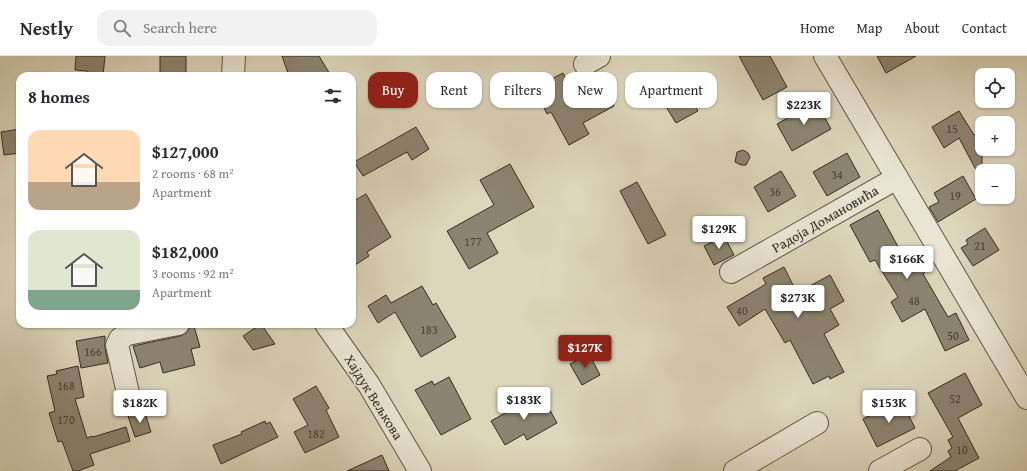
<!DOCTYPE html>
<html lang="en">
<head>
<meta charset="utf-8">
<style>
  body { margin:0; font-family:"Gentium Book Plus",serif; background:#f2f2f3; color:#2b2b33; height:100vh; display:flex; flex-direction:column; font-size:15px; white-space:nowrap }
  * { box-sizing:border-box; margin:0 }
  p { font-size:13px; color:#7c7c81 }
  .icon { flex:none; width:22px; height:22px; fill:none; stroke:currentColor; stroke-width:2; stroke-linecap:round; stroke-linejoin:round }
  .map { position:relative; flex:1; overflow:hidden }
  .panel { position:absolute; left:16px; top:16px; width:340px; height:256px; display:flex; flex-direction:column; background:#fff; border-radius:12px; box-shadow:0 1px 3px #0004 }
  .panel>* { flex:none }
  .guide { position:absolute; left:368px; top:16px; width:380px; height:36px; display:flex; gap:8px }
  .controls { position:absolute; left:975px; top:12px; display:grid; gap:8px }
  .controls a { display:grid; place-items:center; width:40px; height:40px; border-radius:8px; background:#fff; box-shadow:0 1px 3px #0004; font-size:20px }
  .price { position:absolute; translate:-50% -34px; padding:0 9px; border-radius:4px; background:#fff; color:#222; font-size:13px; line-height:26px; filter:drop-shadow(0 1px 2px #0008) }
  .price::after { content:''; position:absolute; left:50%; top:24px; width:12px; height:9px; margin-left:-6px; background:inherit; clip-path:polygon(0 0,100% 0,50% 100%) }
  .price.on { background:#8f2418; color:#fff }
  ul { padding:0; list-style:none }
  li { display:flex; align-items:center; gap:12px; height:100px; padding:0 12px }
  li span { display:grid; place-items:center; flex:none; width:112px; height:80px; border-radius:12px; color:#555 }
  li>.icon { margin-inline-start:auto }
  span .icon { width:48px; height:48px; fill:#fffc; stroke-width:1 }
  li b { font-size:17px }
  h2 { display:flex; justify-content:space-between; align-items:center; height:48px; padding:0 12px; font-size:17px }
  .pill { padding:0 14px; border-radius:12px; background:#fff; box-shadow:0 1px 3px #0004; font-size:14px; line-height:36px }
  .pill.on { background:#8f2418; color:#fff }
  header { display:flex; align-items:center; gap:24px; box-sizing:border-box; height:56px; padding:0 20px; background:#fff; border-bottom:1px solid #e1e1e2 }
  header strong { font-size:19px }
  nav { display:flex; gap:22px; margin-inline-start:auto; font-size:14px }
  .search { width:280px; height:36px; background:#f2f2f3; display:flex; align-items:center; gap:10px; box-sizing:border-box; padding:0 14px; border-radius:12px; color:#7c7c81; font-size:15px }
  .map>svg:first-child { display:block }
</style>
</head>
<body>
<header>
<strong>Nestly</strong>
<div class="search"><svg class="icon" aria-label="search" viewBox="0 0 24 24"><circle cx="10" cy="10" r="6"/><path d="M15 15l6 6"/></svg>Search here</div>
<nav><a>Home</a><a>Map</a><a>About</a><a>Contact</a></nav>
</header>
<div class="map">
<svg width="1027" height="415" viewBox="0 0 1027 415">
  <rect width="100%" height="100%" fill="#ddd6bc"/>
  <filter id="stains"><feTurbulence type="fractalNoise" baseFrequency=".005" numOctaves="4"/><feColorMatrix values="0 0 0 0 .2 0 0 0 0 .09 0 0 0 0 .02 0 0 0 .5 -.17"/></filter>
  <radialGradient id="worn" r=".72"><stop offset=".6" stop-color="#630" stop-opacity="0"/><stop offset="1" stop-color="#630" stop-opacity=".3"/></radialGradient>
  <g fill="#8c8472" stroke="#342b22">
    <polygon points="76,0 105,0 103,20 87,20 87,15 75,14"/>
    <rect x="160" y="0" width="26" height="20"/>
    <polygon points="282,0 319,0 331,20 289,20"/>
    <polygon points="739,0 770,0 787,31 763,44"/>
    <polygon points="877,0 916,0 886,17"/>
    <polygon points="563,17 574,39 601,25 614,50 583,67 589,78 569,89 551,56 547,58 534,32"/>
    <polygon points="687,36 698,55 676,67 665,49"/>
    <polygon points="816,46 831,73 792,95 777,68"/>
    <polygon points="959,55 974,79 982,75 982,125 959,82 944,92 932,71"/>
    <polygon points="416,71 429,93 412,104 407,96 363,120 354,106"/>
    <polygon points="20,73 20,97 4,99 1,76"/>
    <polygon points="743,94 748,97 750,101 746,109 741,109 735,106 737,96"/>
    <polygon points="847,97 860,121 827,140 813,116"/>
    <polygon points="510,108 534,151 487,177 498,197 469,213 447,175 494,149 480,124"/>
    <polygon points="781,115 796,140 768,156 754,131"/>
    <polygon points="963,120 976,143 938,166 929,151 939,146 934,137"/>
    <polygon points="637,126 666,179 648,188 620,135"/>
    <polygon points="366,138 391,181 367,196 369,200 352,211 352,146"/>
    <polygon points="878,154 902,198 910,193 925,216 923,218 948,261 956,257 969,284 945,295 925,253 902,266 891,246 898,241 875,204 870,206 850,169"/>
    <polygon points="985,172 999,194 973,210 961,192 968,188 966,184"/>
    <polygon points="724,180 734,199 714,209 704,190"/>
    <polygon points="784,211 797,237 830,219 844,245 830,253 839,269 824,278 844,316 830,323 829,320 813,328 790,284 785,287 765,253 739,270 727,251 766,228 763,222"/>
    <polygon points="422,230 433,249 436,247 456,281 421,301 395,256 378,267 368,250 386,239 391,247"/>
    <polygon points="261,268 275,288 253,294 243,280"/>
    <polygon points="194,270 200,291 191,293 195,309 163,317 160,306 140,312 133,290 180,280 186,277 190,271"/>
    <polygon points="105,280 105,292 108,307 81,312 76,285"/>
    <polygon points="589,298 600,319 582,329 570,308"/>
    <polygon points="78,310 84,341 75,343 87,382 92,380 93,381 126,371 130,385 90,398 94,409 78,415 73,415 62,385 58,386 49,357 55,355 47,320 57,318 56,315"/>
    <polygon points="965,317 982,349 958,362 979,402 955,415 930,415 951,401 948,395 952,392 948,384 953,381 928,337"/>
    <polygon points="449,321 471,363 441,379 415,334 432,325 434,329"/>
    <polygon points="316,330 329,352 326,354 339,381 305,397 294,376 308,369 293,343"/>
    <polygon points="536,340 543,351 547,349 557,367 527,384 524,378 505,389 491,365"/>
    <polygon points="901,344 915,372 877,391 863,363"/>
    <polygon points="144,354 151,376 135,381 128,360"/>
    <polygon points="265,365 266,368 270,366 278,381 221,408 213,389 242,378 241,376"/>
    <polygon points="382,399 389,415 347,415"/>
  </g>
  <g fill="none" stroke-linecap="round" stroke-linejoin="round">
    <g stroke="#5e5648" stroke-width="24">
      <g id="minor">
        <polyline points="825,0 1027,342"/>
        <polyline points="585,8 599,0"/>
        <polyline points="233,20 234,0"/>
        <polyline points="731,216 897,122"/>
        <polyline points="326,268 369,329 420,415"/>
        <polyline points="128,337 117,289 120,283 127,278 178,268"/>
        <polyline points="735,415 817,367"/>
        <polyline points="880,415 920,393"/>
      </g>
    </g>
    <use href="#minor" stroke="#e9e4d3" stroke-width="22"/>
  </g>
  <g text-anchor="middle" stroke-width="3.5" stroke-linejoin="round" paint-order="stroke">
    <g font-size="12" fill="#4a4136">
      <text x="952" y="77">15</text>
      <text x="837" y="123">34</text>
      <text x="775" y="140">36</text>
      <text x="955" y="144">19</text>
      <text x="473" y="190">177</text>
      <text x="980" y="194">21</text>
      <text x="914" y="249">48</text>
      <text x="742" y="259">40</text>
      <text x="429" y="278">183</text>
      <text x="953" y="284">50</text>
      <text x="93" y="300">166</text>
      <text x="66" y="334">168</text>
      <text x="955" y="347">52</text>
      <text x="66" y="368">170</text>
      <text x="316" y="382">182</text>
      <text x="962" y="398">10</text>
    </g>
    <g font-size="14" fill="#342b22" stroke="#e9e4d3">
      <text transform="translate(825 163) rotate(-30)" y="5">Радоја Домановића</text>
      <text transform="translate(374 341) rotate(58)" y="5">Хајдук Вељкова</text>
    </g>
  </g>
  <rect width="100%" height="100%" filter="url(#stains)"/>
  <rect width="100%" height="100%" fill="url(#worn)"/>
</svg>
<div class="controls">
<a><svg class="icon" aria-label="locate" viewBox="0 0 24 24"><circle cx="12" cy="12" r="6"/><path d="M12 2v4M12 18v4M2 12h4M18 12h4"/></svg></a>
<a>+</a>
<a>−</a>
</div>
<b class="price" style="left:804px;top:70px">$223K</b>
<b class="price" style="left:719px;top:194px">$129K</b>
<b class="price" style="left:907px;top:224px">$166K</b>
<b class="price" style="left:798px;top:263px">$273K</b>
<b class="price on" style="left:585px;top:313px">$127K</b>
<b class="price" style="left:524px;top:365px">$183K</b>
<b class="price" style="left:140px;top:368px">$182K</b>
<b class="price" style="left:889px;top:368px">$153K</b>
<div class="guide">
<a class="pill on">Buy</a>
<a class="pill">Rent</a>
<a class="pill">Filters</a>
<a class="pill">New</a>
<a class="pill">Apartment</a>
</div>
<section class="panel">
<h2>8 homes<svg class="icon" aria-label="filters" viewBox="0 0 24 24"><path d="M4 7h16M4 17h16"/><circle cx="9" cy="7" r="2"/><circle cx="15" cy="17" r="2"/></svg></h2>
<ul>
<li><span style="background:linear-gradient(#ffd9b3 65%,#b9a48a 0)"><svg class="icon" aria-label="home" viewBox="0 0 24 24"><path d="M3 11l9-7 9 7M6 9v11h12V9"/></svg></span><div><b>$127,000</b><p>2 rooms · 68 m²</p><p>Apartment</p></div></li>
<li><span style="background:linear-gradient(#dfe7d0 75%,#7fa58c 0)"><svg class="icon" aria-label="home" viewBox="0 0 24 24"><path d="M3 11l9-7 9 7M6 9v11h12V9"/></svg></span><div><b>$182,000</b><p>3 rooms · 92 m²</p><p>Apartment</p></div></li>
</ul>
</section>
</div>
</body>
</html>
